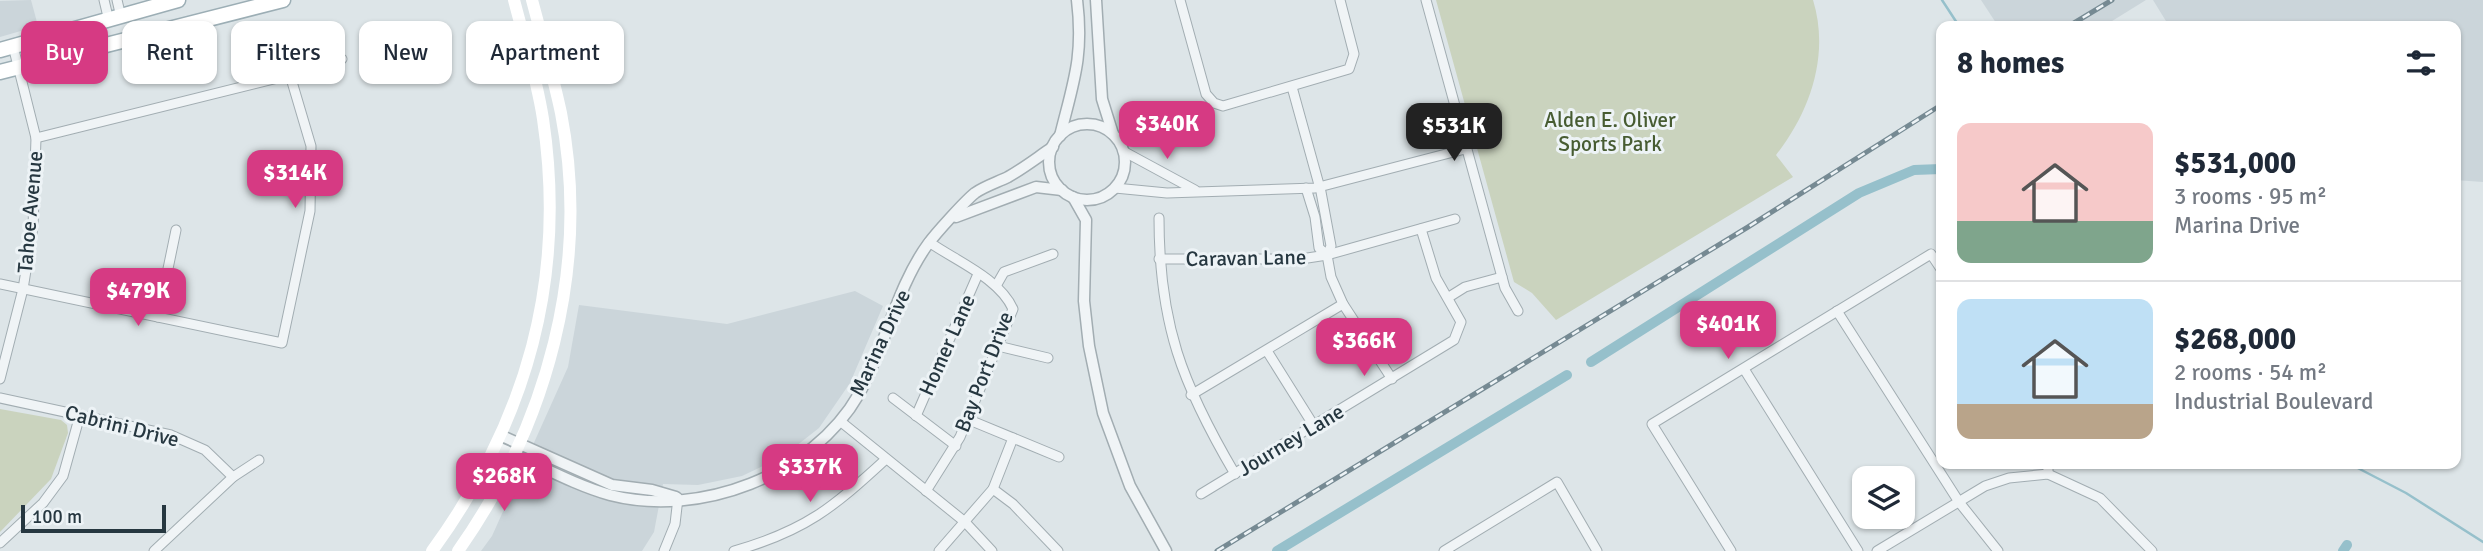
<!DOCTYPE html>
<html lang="en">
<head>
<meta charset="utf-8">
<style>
  body { margin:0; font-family:Signika,sans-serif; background:#f2f2f3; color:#1f2937; height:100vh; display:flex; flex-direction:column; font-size:26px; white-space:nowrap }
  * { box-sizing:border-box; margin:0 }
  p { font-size:23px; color:#747a83 }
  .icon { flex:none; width:38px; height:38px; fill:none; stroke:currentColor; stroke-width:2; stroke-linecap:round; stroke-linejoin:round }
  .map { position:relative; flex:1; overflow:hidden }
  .panel { position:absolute; left:1936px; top:21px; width:525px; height:448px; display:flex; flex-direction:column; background:#fff; border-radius:14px; box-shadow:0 2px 5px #0004 }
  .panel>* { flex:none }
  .top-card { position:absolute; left:21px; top:21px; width:665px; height:63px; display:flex; gap:14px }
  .fabs { position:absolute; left:1852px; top:466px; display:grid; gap:14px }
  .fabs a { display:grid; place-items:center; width:63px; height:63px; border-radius:14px; background:#fff; box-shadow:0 2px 5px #0004; font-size:35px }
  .scale { position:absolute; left:21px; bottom:18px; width:145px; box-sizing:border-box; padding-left:7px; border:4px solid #263740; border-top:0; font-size:19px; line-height:24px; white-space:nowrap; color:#263740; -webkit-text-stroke:5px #edf3f6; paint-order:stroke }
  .price { position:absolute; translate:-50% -60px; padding:0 16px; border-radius:14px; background:#d63a83; color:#fff; font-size:23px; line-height:46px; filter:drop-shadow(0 2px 4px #0008) }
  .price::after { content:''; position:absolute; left:50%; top:42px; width:21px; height:16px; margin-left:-10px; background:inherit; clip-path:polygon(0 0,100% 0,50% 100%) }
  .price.selected { background:#222; color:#fff }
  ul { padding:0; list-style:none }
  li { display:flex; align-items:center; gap:21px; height:175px; padding:0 21px }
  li+li { border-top:2px solid #e0e1e3 }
  li span { display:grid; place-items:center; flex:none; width:196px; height:140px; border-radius:14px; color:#555 }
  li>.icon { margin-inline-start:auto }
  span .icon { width:84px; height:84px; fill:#fffc; stroke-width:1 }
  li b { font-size:30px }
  h2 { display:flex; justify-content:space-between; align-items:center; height:84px; padding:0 21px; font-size:30px }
  .chip { padding:0 24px; border-radius:14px; background:#fff; box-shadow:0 2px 5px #0004; font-size:24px; line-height:63px }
  .chip.selected { background:#d63a83; color:#fff }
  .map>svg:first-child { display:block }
</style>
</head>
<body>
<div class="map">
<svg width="2483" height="551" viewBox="0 0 2483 551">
  <rect width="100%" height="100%" fill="#dde5e8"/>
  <g fill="#cbd5da">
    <polygon points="31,0 38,26 0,37 0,1"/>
    <polygon points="1981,0 2146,0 2104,26 1998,26"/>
    <polygon points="2153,0 2483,0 2483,182 2455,180 2455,26 2169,26"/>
    <polygon points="855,291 883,306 850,383 819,428 782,457 742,476 698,485 663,484 654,532 642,551 481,551 492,536 568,367 579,305 727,324"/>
  </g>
  <g fill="#cad3be">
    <path d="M1436 0H1813C1830 55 1810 112 1776 155L1793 177 1556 320 1532 293 1514 282Z"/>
    <polygon points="0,409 61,420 67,425 68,433 51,479 0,532"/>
  </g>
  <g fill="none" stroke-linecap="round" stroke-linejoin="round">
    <g stroke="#96c0cb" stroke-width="2.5">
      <polyline points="1942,0 1959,26"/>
      <polyline points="2350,464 2406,493 2483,542"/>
    </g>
    <g stroke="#96c0cb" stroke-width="10">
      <polyline points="1591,362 1859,193 1914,170 1941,169"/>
      <polyline points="1277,551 1567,375"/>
      <polyline points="2343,551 2347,545"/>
    </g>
    <g stroke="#a2adb2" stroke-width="11">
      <g id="minor">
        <polyline points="104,0 109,21"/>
        <polyline points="117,0 121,17"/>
        <polyline points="1180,0 1206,94 1214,103 1223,106 1349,69 1354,54 1340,0"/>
        <polyline points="1426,0 1505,288 1518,311"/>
        <polyline points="1292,87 1321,192 1331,246 1327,255 1331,277 1343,304 1392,379"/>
        <polyline points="36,138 290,75 342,59"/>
        <polyline points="1123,151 1195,190"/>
        <polyline points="1115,188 1167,193 1315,188 1465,149"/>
        <polyline points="1306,188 1315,217 1319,248 1327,255"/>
        <path d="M1159 218C1159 324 1182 384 1235 474"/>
        <polyline points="1159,259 1301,259 1327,255 1455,219"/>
        <polyline points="0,284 282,343 310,211 311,146 290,75"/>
        <polyline points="996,286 1004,272 1053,254"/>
        <polyline points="1449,297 1465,287 1502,277"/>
        <polyline points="1837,311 1959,502 1998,551"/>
        <polyline points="158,317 176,230"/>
        <polyline points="998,346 1048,358"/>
        <polyline points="1267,351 1314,426"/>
        <polyline points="1744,369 1858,551"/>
        <polyline points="0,379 23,289 33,227 36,138 13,46"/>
        <polyline points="1191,395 1343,304"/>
        <polyline points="0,398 171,435 205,450 233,477"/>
        <polyline points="893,398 956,446"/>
        <polyline points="916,416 978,274"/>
        <polyline points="967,419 1059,457"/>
        <polyline points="840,421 965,522 992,551"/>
        <polyline points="2048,464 2048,474"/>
        <polyline points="993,489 1013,504 1058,551"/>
        <path d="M926 491 960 437 1013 309C999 278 956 261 929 242"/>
        <polyline points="1201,494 1454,340 1461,322 1436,278 1421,229"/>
        <polyline points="0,543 43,503 63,476 80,415"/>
        <polyline points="154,551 233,477 259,460"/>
        <polyline points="664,551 675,524 678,498"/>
        <path d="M734 551C805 531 834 507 886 459"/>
        <polyline points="939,551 993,489 1013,438"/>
        <polyline points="1444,551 1557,482 1597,551"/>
        <polyline points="1731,551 1652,424 1931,254 1941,269"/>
        <polyline points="1877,551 1985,486 2009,478 2048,474 2100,498 2152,551"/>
      </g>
    </g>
    <g stroke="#a2adb2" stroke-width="13">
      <g id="tertiary">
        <polyline points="1096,0 1102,99 1113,134"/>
        <circle cx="1087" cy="162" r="38"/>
        <path d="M1060 136C1073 83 1084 57 1077 0"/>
        <polyline points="1073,197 1086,220 1084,301 1089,346 1103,413 1130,486 1166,551"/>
        <polyline points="956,217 1036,187 1062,190"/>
        <polyline points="502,436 612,485 652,490 676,497"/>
        <path d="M497 447C534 462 571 484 610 495 699 518 812 476 859 394 886 346 896 288 928 244 936 233 965 201 975 193 985 186 998 182 1008 177 1024 168 1038 157 1053 147"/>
      </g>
    </g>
    <g stroke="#9caeb5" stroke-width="17">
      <g id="primary">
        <polyline points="0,50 178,0"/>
        <polyline points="0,72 283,0"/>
      </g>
    </g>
    <use href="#minor" stroke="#f0f4f6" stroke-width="9"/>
    <use href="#tertiary" stroke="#f0f4f6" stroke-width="10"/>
    <g stroke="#fff" stroke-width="12">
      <path d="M432 551C527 421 567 279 543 119 537 79 524 39 514 0"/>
      <path d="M458 551C547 425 591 267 561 113 553 75 542 38 532 0"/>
    </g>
    <use href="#primary" stroke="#fff" stroke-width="14"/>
    <g stroke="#768a93" stroke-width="5">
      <g id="rail">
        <polyline points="2069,26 2112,0"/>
        <polyline points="1217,551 1748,227 1941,105"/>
      </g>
    </g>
    <use href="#rail" stroke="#edf3f6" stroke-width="2.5" stroke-dasharray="8" stroke-linecap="butt"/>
  </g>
  <g text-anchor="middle" stroke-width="6" stroke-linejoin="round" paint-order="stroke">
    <g font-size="21" fill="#475c32" stroke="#edf3f6">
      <text x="1610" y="127">Alden E. Oliver<tspan x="1610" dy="24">Sports Park</tspan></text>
    </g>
    <g font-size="21" fill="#263740" stroke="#edf3f6">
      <text transform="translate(30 212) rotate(-85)" y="7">Tahoe Avenue</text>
      <text transform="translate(1246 258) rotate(-1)" y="7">Caravan Lane</text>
      <text transform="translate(880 343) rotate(-65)" y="7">Marina Drive</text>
      <text transform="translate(947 345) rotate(-66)" y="7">Homer Lane</text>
      <text transform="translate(984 372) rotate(-69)" y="7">Bay Port Drive</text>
      <text transform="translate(122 426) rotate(14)" y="7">Cabrini Drive</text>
      <text transform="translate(1291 440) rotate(-31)" y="7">Journey Lane</text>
    </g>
  </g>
</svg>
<div class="fabs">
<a><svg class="icon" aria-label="layers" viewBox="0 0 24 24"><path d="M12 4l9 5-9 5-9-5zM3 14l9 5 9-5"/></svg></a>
</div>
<div class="scale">100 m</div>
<b class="price" style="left:1167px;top:161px">$340K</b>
<b class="price selected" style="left:1454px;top:163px">$531K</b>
<b class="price" style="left:295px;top:210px">$314K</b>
<b class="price" style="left:138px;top:328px">$479K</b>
<b class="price" style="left:1728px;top:361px">$401K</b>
<b class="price" style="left:1364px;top:378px">$366K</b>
<b class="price" style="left:810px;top:504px">$337K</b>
<b class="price" style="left:504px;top:513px">$268K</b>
<div class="top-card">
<a class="chip selected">Buy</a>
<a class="chip">Rent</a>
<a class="chip">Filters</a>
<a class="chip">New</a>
<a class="chip">Apartment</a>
</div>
<section class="panel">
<h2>8 homes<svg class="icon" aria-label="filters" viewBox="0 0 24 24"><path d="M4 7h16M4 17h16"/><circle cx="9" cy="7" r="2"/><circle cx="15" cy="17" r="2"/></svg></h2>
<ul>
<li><span style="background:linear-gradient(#f6c9c9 70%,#7fa58c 0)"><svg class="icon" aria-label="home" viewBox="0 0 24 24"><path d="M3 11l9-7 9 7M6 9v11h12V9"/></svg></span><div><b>$531,000</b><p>3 rooms · 95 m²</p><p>Marina Drive</p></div></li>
<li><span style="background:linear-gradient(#bfe0f5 75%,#b9a48a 0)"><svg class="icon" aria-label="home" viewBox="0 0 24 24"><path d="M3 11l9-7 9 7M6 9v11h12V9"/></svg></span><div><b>$268,000</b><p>2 rooms · 54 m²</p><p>Industrial Boulevard</p></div></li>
</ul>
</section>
</div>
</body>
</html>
